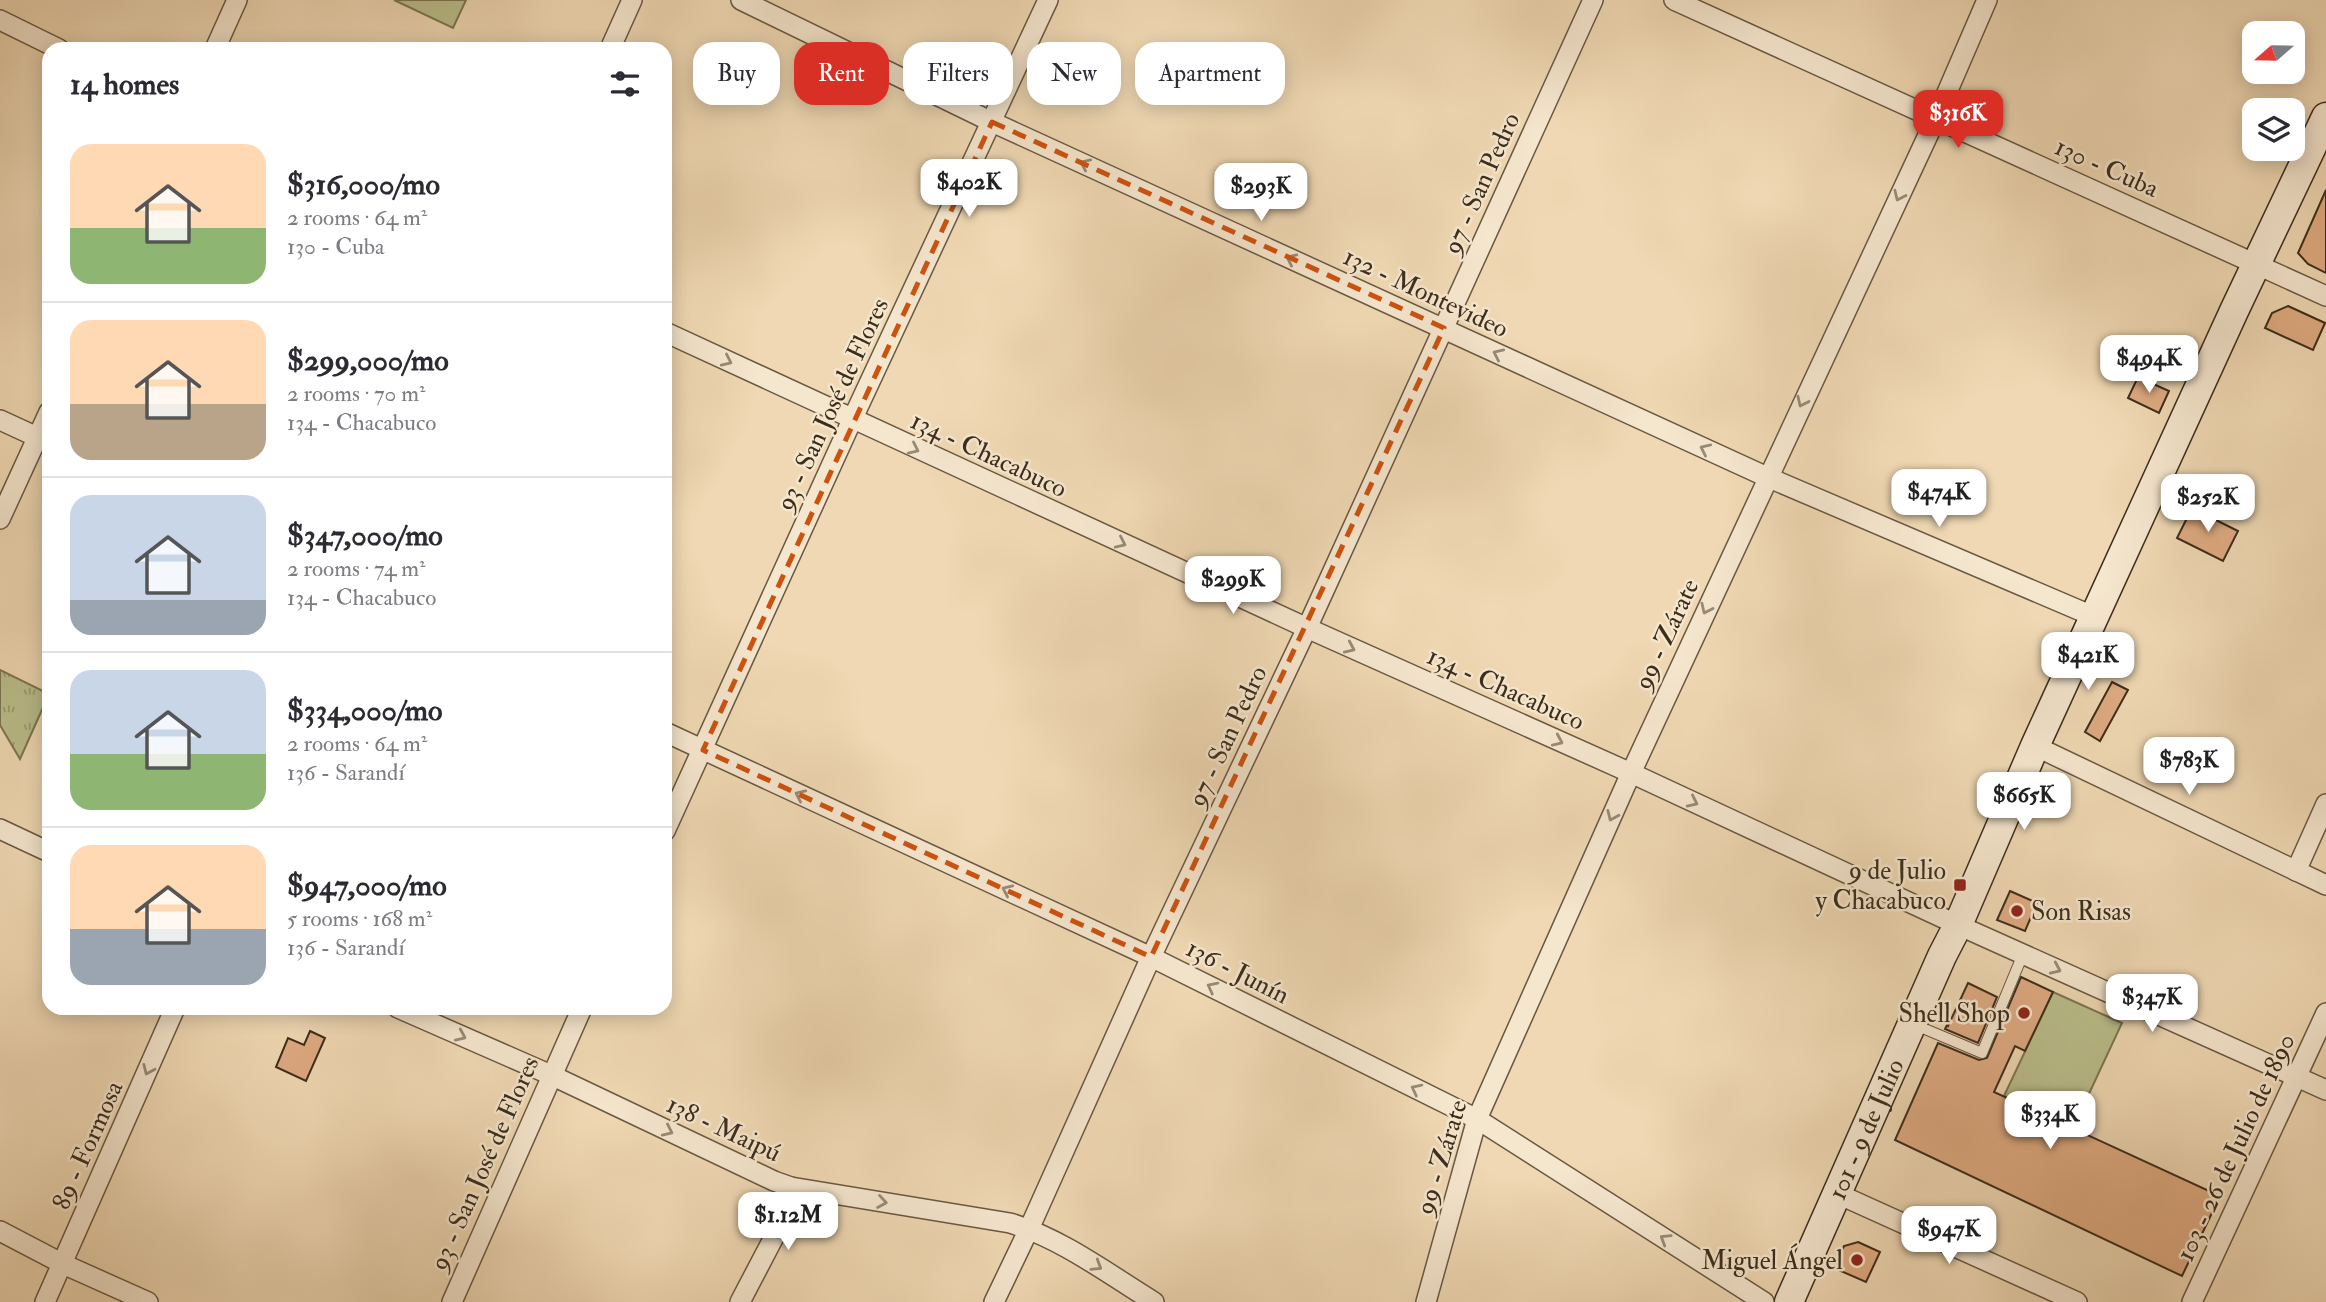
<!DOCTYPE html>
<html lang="en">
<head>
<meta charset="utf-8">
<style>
  body { margin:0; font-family:"IM FELL Double Pica",serif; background:#f7f7f7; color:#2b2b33; height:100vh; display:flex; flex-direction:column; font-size:26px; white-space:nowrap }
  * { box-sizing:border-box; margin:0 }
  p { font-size:23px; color:#7c7c81 }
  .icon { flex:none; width:38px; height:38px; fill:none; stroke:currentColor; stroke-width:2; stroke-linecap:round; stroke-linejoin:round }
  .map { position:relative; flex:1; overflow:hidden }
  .details { position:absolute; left:42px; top:42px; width:630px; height:973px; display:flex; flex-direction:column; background:#fff; border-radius:21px; box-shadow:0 4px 18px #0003 }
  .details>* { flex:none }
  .hud { position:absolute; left:693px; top:42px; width:665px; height:63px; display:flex; gap:14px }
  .needle { width:46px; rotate:250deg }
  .tools { position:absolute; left:2242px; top:21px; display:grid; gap:14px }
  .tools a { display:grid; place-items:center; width:63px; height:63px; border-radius:14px; background:#fff; box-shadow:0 4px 18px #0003; font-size:35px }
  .price { position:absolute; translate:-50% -60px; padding:0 16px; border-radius:14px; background:#fff; color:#222; font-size:23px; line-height:46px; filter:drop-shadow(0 2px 4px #0008) }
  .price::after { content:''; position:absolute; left:50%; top:42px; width:21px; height:16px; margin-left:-10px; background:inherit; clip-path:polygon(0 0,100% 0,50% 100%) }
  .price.on { background:#d93025; color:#fff }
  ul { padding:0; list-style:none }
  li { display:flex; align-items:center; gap:21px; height:175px; padding:0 28px }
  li+li { border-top:2px solid #e1e1e2 }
  li span { display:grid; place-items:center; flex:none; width:196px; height:140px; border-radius:21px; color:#555 }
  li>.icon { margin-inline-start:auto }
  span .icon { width:84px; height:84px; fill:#fffc; stroke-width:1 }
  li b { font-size:30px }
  h2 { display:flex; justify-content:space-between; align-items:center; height:84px; padding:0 28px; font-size:30px }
  .pill { padding:0 24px; border-radius:21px; background:#fff; box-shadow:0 4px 18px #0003; font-size:24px; line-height:63px }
  .pill.on { background:#d93025; color:#fff }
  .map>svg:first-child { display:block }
</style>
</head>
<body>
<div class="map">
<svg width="2326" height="1302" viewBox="0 0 2326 1302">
  <defs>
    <pattern id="grass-tufts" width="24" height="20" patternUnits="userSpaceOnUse" patternTransform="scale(1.75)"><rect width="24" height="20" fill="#babe8b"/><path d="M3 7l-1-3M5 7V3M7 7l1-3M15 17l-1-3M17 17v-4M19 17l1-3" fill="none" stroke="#989b71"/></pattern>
  </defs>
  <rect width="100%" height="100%" fill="#efd8b3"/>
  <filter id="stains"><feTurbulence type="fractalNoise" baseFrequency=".00286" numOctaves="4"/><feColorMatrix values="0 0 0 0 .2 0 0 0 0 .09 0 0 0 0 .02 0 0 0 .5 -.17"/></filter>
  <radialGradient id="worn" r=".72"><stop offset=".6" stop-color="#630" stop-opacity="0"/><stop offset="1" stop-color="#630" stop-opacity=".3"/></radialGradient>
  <polygon fill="url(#grass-tufts)" stroke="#7b7653" stroke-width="2" points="0,670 49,694 20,759 0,725"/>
  <g fill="#babe8b" stroke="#7b7653" stroke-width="2">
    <polygon points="394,0 466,0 453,28"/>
    <polygon points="2053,992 2122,1023 2073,1128 2004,1096"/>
  </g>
  <g fill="#dfab82" stroke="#3c2d1b" stroke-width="2">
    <polygon points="2326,190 2326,273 2308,264 2298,253"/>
    <polygon points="2288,306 2325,323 2313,350 2265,328 2272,313"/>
    <polygon points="2138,377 2169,391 2159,413 2128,398"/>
    <polygon points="2192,508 2238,531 2223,561 2177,538"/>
    <polygon points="2112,682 2128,690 2100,741 2085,732"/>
    <polygon points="2010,891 2037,903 2025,931 1997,920"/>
    <polygon points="2021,977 2053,992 2025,1051 2015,1046 1994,1092 2220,1196 2182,1276 1895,1140 1938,1043 1979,1060 1987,1058"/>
    <polygon points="1968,983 1997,997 1978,1043 1945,1029 1947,1025 1948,1026"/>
    <polygon points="310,1031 325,1038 306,1081 276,1067 288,1038 304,1045"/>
    <polygon points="1858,1242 1880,1252 1866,1282 1834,1268 1844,1246"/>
  </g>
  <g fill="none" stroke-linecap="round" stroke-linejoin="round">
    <g stroke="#695841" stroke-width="12">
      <polyline id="lane" points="1913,1024 1982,1053 2023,954"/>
    </g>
    <g stroke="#695841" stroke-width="22">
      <g id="street">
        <polyline points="741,0 992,122 1767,477 2095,617"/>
        <polyline points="1674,0 2326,296"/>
        <polyline points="0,20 59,49"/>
        <polyline points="215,49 237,0"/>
        <polyline points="610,49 632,0"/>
        <polyline points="665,332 1307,628 1631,773 1958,925 2326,1090"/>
        <polyline points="0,420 48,442"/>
        <polyline points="0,519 49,412"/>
        <polyline points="665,732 1151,957 1477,1119 1764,1302"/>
        <polyline points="2035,746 2326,885"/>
        <polyline points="0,829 49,852"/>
        <polyline points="665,831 852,420 1048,0"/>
        <polyline points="2296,871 2326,804"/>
        <path d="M398 1008 551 1075 774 1181 791 1187 1010 1223C1062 1239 1107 1273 1154 1302"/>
        <polyline points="1838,1194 2077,1302"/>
        <polyline points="0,1231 63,1264 148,1302"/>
        <polyline points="45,1302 175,1008"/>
        <polyline points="452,1302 582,1008"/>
        <polyline points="740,1302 785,1216 791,1187"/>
        <polyline points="994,1302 1029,1229 1151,957 1307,628 1593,0"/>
        <polyline points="1426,1302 1477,1119 1631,773 1936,118 1987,0"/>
        <polyline points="2192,1302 2326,1013"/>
      </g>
    </g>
    <g stroke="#3c2d1b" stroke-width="31">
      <g id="secondary">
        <path id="s1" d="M1789 1302 1942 956 1958 925 2035 746 2234 311 2326 117"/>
      </g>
    </g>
    <use href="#lane" stroke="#f5e6ce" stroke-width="10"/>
    <use href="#street" stroke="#f5e6ce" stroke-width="19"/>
    <use href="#secondary" stroke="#f5e6ce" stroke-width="28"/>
  </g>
  <defs><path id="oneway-chevron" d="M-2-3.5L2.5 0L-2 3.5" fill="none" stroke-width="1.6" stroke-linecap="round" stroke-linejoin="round" transform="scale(1.75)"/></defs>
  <g stroke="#988a74">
    <use href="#oneway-chevron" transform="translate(1085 164) rotate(-155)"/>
    <use href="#oneway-chevron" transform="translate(1899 196) rotate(115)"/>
    <use href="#oneway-chevron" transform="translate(1291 259) rotate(-155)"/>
    <use href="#oneway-chevron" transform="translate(1498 354) rotate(-155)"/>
    <use href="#oneway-chevron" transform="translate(727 361) rotate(25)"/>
    <use href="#oneway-chevron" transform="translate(1802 402) rotate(115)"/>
    <use href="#oneway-chevron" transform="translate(914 449) rotate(25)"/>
    <use href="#oneway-chevron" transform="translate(1705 449) rotate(-155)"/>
    <use href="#oneway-chevron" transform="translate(1121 543) rotate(25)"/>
    <use href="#oneway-chevron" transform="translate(1706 609) rotate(115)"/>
    <use href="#oneway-chevron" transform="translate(1350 648) rotate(24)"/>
    <use href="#oneway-chevron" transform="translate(1558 741) rotate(24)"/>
    <use href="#oneway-chevron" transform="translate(800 795) rotate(-155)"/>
    <use href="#oneway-chevron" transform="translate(1693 802) rotate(25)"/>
    <use href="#oneway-chevron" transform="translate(1612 816) rotate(114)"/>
    <use href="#oneway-chevron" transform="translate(1007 890) rotate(-155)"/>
    <use href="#oneway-chevron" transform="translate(2056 969) rotate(24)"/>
    <use href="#oneway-chevron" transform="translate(1212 987) rotate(-153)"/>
    <use href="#oneway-chevron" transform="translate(461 1036) rotate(24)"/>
    <use href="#oneway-chevron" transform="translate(148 1070) rotate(114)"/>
    <use href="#oneway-chevron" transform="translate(1416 1089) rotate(-153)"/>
    <use href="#oneway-chevron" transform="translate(668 1131) rotate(25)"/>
    <use href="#oneway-chevron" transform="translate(882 1202) rotate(9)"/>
    <use href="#oneway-chevron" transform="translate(1665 1239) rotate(-148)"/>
    <use href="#oneway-chevron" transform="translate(1097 1266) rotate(32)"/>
  </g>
  <path fill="none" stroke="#ce520e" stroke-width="5" stroke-dasharray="14 9" stroke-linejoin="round" d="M992 122 1444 328 1151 957 703 750Z"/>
  <g fill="#8f2418" stroke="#f5e6ce" stroke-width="2.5">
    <rect x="1953" y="878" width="14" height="14" rx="3.5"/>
    <circle cx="2017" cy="911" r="7"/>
    <circle cx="2024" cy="1013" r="7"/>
    <circle cx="1857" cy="1260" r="7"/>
  </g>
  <g text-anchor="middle" stroke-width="5" stroke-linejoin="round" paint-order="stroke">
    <g font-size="26" fill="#3c2d1b" stroke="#f5e6ce">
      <text transform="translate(2107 167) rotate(24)" y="9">130 - Cuba</text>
      <text transform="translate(1481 183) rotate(-66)" y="9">97 - San Pedro</text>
      <text transform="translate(1426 292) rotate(25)" y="9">132 - Montevideo</text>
      <text transform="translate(832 404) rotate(-65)" y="9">93 - San José de Flores</text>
      <text transform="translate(989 454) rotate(25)" y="9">134 - Chacabuco</text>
      <text transform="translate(1666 634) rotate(-65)" y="9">99 - Zárate</text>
      <text transform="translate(1506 688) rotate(24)" y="9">134 - Chacabuco</text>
      <text transform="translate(1227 736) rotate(-65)" y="9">97 - San Pedro</text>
      <text transform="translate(1238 971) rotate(27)" y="9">136 - Junín</text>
      <text transform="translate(724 1128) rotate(25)" y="9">138 - Maipú</text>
      <text dy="9" stroke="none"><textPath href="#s1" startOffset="189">101 - 9 de Julio</textPath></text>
      <text transform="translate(87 1145) rotate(-66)" y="9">89 - Formosa</text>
      <text transform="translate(2235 1147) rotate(-65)" y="9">103 - 26 de Julio de 1890</text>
      <text transform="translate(1441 1157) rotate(-73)" y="9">99 - Zárate</text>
      <text transform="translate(484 1163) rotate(-66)" y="9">93 - San José de Flores</text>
    </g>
    <g font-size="26" fill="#3c2d1b" stroke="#f5e6ce" text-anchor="end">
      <text x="1946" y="879">9 de Julio<tspan x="1946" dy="30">y Chacabuco</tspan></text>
      <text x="2031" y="920" text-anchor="start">Son Risas</text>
      <text x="2010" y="1022">Shell Shop</text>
      <text x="1843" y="1269">Miguel Ángel</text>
    </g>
  </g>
  <rect width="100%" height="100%" filter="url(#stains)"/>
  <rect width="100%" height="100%" fill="url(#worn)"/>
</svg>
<div class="tools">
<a><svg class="needle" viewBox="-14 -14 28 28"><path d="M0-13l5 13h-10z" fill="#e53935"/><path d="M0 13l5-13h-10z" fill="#7c7c81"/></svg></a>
<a><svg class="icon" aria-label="layers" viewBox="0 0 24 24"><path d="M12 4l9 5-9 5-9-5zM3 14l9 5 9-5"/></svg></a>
</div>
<b class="price on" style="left:1958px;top:150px">$316K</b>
<b class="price" style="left:969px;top:219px">$402K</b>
<b class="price" style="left:1261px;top:223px">$293K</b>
<b class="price" style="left:2149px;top:395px">$494K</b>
<b class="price" style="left:1939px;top:529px">$474K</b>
<b class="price" style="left:2208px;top:534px">$252K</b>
<b class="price" style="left:1233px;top:616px">$299K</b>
<b class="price" style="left:2088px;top:692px">$421K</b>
<b class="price" style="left:2189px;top:797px">$783K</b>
<b class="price" style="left:2024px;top:832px">$665K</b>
<b class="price" style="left:2152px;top:1034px">$347K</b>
<b class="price" style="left:2050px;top:1151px">$334K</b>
<b class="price" style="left:788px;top:1252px">$1.12M</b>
<b class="price" style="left:1949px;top:1266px">$947K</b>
<div class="hud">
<a class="pill">Buy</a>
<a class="pill on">Rent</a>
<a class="pill">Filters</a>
<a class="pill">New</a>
<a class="pill">Apartment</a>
</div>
<section class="details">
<h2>14 homes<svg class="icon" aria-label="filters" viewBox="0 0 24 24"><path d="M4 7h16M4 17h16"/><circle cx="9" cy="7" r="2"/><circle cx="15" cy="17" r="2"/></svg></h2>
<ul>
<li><span style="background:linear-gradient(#ffd9b3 60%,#8fb573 0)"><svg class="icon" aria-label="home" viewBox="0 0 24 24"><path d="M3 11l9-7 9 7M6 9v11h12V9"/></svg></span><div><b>$316,000/mo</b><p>2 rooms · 64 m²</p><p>130 - Cuba</p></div></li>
<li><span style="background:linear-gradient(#ffd9b3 60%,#b9a48a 0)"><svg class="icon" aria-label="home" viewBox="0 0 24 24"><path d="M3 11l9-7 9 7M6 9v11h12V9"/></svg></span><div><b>$299,000/mo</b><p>2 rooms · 70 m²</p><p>134 - Chacabuco</p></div></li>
<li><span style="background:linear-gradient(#c9d6e8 75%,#9aa5b1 0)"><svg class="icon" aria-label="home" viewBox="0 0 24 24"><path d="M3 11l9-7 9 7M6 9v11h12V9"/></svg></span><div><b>$347,000/mo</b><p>2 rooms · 74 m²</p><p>134 - Chacabuco</p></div></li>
<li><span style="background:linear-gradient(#c9d6e8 60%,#8fb573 0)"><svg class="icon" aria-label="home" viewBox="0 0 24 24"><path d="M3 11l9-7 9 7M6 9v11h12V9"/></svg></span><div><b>$334,000/mo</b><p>2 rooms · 64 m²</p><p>136 - Sarandí</p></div></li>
<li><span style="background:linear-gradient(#ffd9b3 60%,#9aa5b1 0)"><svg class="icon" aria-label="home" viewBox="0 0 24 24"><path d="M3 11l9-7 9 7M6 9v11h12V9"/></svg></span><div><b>$947,000/mo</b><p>5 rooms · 168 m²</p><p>136 - Sarandí</p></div></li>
</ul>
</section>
</div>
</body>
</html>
